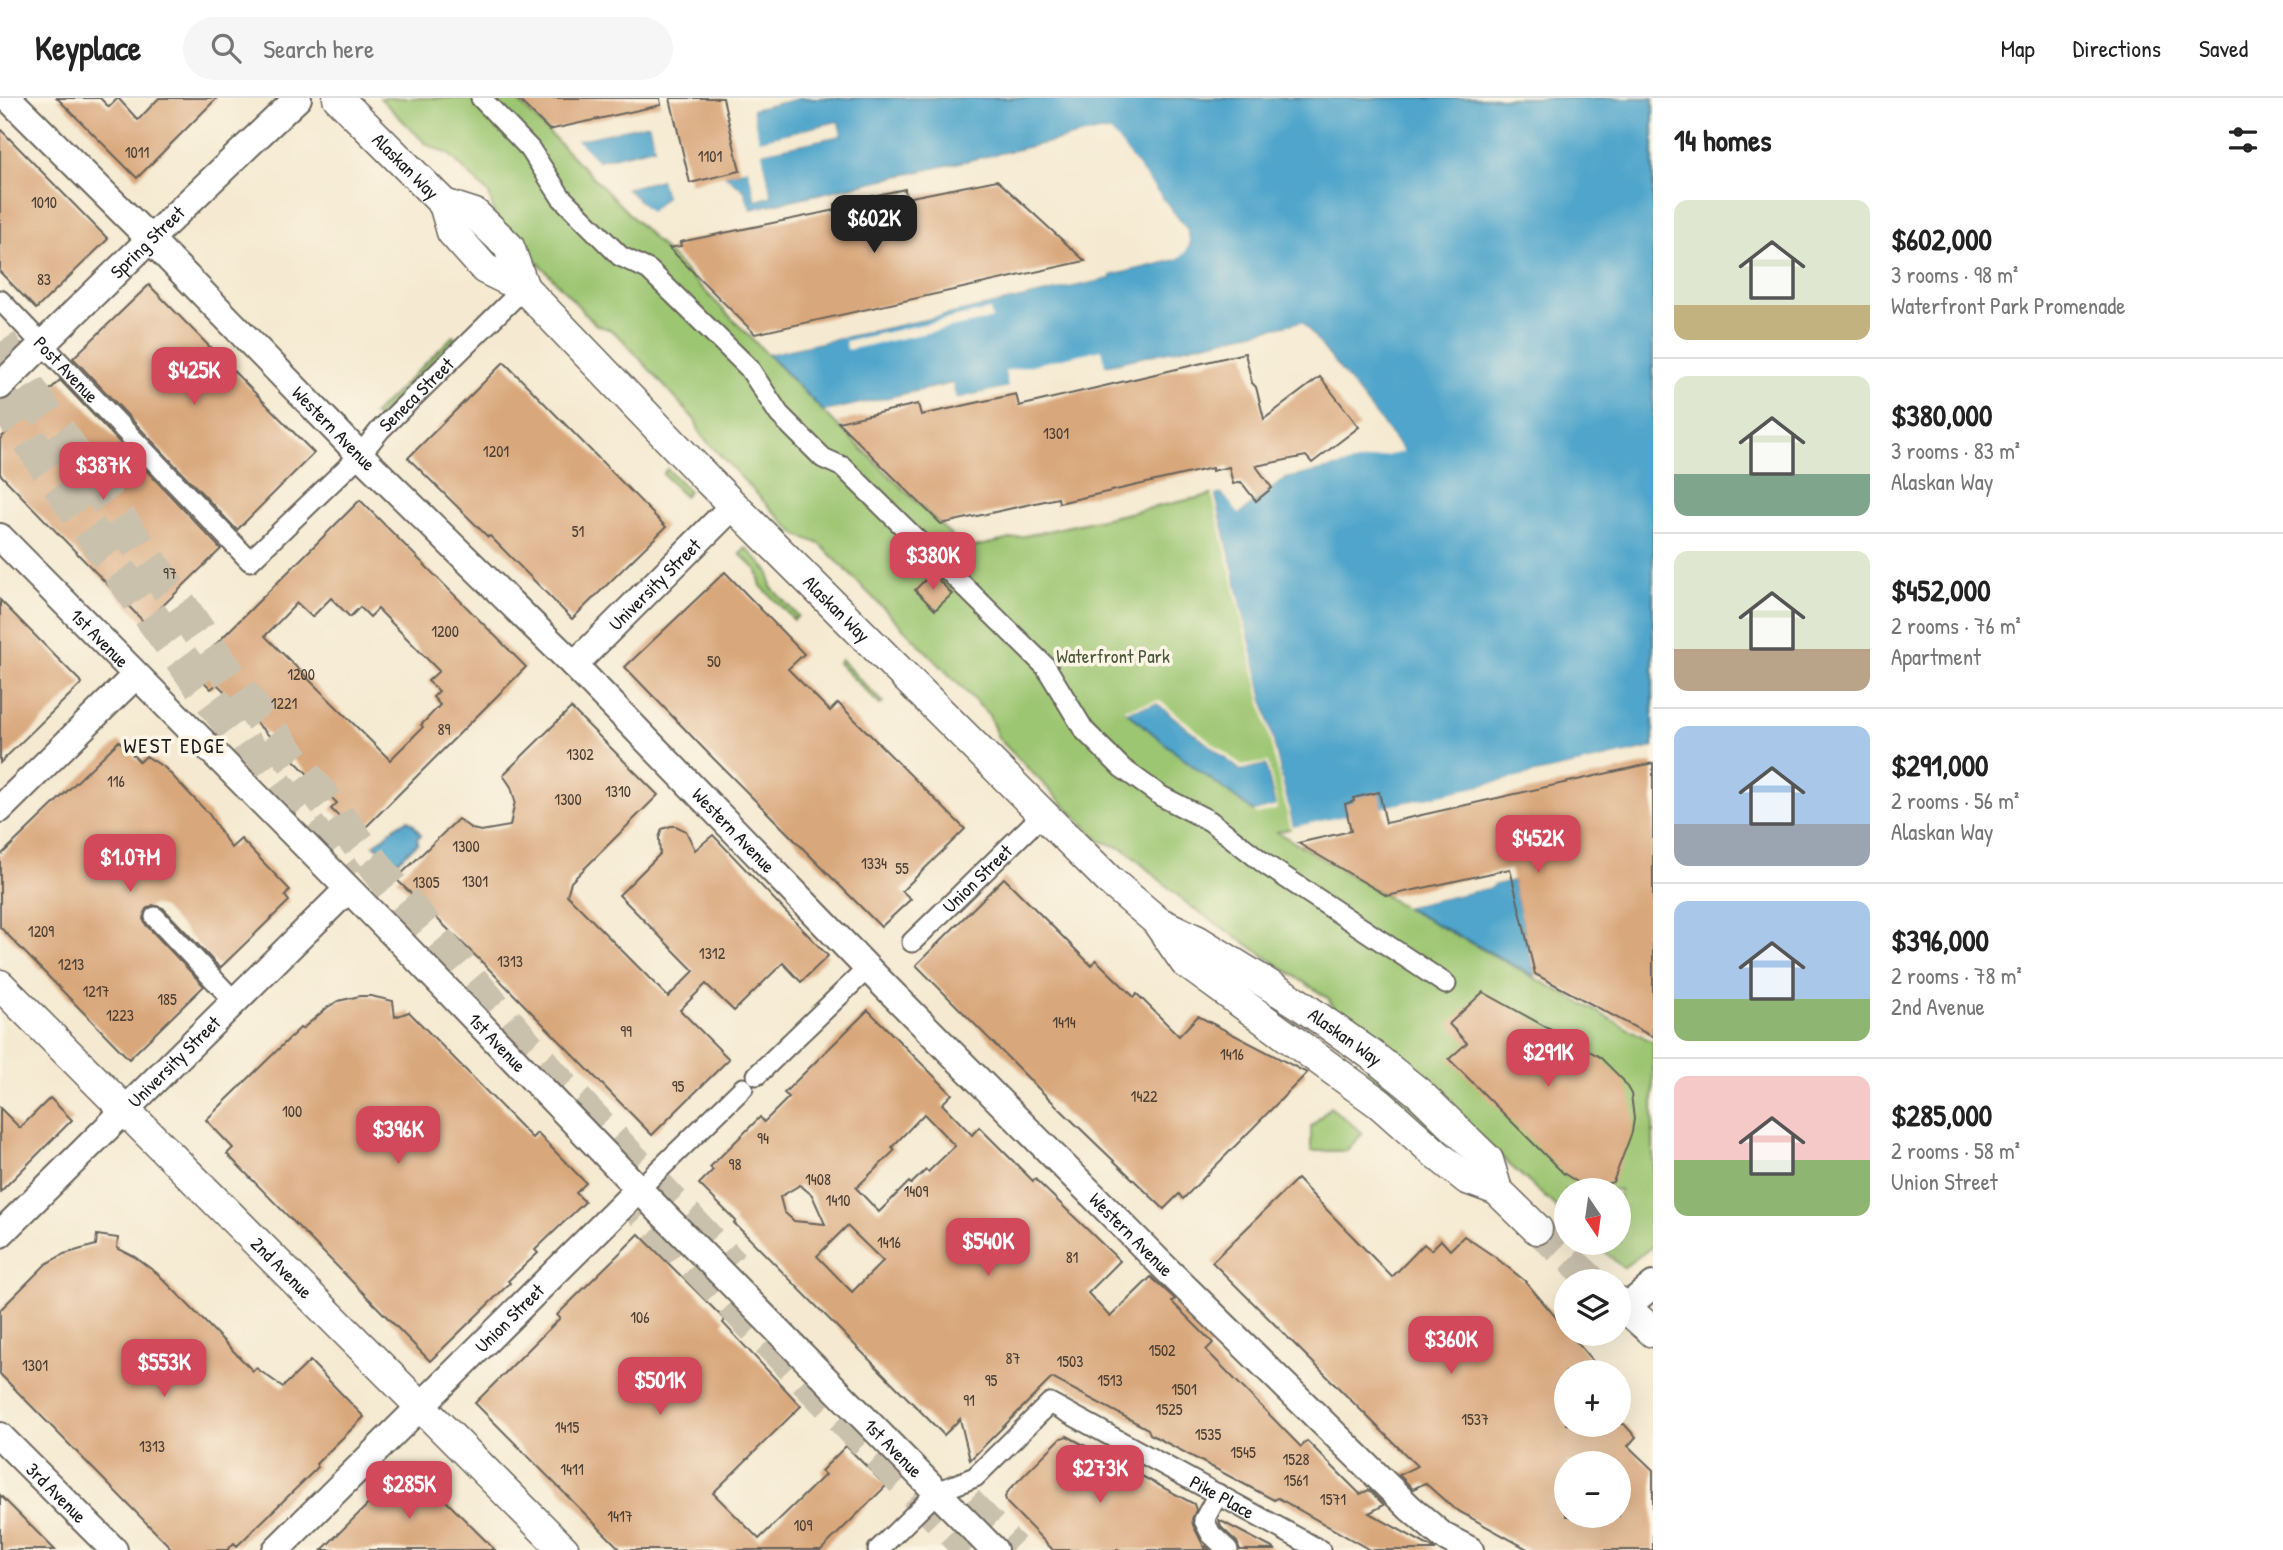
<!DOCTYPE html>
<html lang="en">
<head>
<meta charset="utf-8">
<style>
  body { margin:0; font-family:"Patrick Hand",sans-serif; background:#f6f6f6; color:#222; height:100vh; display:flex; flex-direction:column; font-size:26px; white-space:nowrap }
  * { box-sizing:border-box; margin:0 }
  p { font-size:23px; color:#767676 }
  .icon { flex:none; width:38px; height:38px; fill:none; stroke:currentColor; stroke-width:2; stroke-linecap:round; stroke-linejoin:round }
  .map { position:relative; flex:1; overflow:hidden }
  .drawer { display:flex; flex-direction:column; background:#fff; width:630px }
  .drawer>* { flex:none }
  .needle { width:46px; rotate:167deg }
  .fabs { position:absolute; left:1554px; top:1080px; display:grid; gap:14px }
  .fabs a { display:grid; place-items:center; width:77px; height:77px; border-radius:50%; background:#fff; box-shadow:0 7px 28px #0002; font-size:35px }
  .price { position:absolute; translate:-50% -60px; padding:0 16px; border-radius:14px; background:#d1495b; color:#fff; font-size:23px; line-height:46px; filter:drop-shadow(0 2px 4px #0008) }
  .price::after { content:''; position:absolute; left:50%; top:42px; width:21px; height:16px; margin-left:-10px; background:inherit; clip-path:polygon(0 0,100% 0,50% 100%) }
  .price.active { background:#222; color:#fff }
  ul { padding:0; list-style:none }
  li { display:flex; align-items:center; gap:21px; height:175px; padding:0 21px }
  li+li { border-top:2px solid #e0e0e0 }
  li span { display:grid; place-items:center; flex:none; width:196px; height:140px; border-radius:14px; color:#555 }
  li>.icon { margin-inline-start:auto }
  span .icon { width:84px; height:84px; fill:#fffc; stroke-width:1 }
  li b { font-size:30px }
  h2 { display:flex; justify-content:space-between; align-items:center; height:84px; padding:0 21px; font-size:30px }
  header { display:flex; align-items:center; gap:42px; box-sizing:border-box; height:98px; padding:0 35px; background:#fff; border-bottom:2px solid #e0e0e0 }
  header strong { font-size:33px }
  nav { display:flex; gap:38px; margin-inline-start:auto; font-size:24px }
  .search { width:490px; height:63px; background:#f6f6f6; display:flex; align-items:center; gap:18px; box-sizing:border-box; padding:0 24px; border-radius:38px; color:#767676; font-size:26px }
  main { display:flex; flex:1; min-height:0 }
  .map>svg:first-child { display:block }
</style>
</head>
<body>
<header>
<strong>Keyplace</strong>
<div class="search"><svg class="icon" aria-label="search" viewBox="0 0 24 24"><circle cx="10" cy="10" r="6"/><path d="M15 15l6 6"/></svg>Search here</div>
<nav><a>Map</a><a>Directions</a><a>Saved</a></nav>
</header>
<main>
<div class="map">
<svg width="1653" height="1452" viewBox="0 0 1653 1452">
  <rect width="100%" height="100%" fill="#fcf5e5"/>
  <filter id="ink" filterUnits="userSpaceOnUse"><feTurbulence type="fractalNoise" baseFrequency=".0143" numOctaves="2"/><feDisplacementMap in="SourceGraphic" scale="14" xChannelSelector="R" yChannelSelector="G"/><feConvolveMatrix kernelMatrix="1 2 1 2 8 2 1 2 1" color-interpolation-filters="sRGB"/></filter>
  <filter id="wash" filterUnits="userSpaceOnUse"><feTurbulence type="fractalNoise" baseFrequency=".00686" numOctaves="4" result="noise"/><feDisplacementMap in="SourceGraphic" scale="28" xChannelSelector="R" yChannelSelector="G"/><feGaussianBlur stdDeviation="1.57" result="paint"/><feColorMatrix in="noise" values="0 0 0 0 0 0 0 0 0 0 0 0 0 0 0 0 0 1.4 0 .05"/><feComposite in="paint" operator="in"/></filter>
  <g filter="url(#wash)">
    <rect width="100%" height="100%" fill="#f5ead1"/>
    <g fill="#9dc672" stroke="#5c7147" stroke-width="2">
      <polygon points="380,0 515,0 824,314 965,451 1215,396 1293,730 1277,734 1404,809 1653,944 1653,1148 1623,1170 1595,1145 1619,1144 1619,1092 1566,1092 1566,1118 1512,1069 1442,1001 1335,915 1329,901 1190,808 1124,751 1100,743 998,640 989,617 820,446 797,437 771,411 701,337 695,322 622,241 611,232 596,227 495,118 489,96 449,56 427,47"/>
      <polygon points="453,238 456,241 377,320 373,317"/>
      <polygon points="667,371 689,393 684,398 663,376"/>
      <polygon points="746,450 769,474 771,489 798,518 794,522 761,488 757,472 740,456"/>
      <polygon points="841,562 883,605 880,607 838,565"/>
      <polygon points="1370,970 1479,1069 1446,1049 1364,977"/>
      <polygon points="1330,1009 1363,1035 1346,1053 1311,1053 1311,1029"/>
    </g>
    <g fill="#4fa5cb" stroke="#366074" stroke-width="2">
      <polygon points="799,0 1653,0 1653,650 1293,730 1215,396 1222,395 1240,415 1285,380 1403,353 1302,224 956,301 951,286 824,314 767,256 1110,180 1110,177 1177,161 1190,146 1187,132 1110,34 1098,34 749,112 744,93 723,77 749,71 756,102 771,98 761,54 841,37 838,24 758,43 752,11"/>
      <polygon points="649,25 655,49 598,63 576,42"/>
      <polygon points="662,81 666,99 650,115 625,90"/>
      <polygon points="1157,605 1241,672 1266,666 1276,709 1254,714 1180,658 1126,613"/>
      <polygon points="408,722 413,726 421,737 417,740 418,745 395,765 388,755 374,747 398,727"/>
      <polygon points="1513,782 1536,879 1404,809 1491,789 1491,787"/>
    </g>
    <g fill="#f5ead1" fill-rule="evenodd">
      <polygon points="784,0 799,0 752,11 759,42 838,24 841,37 762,54 771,98 756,102 748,71 724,77 744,93 750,112 1098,34 1111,34 1187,132 1190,145 1185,155 1177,161 1110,177 1110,180 767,256 765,254 766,253 1106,177 1109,173 1176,158 1182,153 1186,145 1183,134 1109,38 1098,38 748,115 741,95 721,80 719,77 722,74 750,68 759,98 767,96 758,55 759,52 837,34 835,28 756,45 749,9"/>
      <path d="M648 21 653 24 659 49 656 53 598 66 573 43 576 38ZM649 25 655 50 598 63 577 42Z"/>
      <path d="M663 78 669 100 651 118 647 117 621 91 623 87ZM661 81 666 99 650 114 625 90Z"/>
      <polygon points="990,212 992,221 847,252 845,243"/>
      <polygon points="1302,224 1404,354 1285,380 1239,416 1222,395 1215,397 1293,729 1653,650 1653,654 1294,733 1291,732 1212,396 1214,393 1224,392 1240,411 1284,377 1398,351 1300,228 956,304 953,302 949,290 827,317 824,314 952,286 956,301 1008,289 1005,273 1102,251 1105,268"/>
      <polygon points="1159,602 1242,668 1268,664 1278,711 1257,717 1254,714 1276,708 1266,666 1241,672 1157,605 1126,613 1123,611"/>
      <polygon points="1512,779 1516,781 1539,881 1536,879 1513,782 1492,787 1492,789 1404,809 1401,807"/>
    </g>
    <g id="blocks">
      <g fill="#d9a77b" fill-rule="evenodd">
        <polygon points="57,0 100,0 109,9 118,0 138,22 159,0 217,0 137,80"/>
        <polygon points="517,0 660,0 661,7 549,32"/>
        <polygon points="670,0 723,0 740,73 690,85"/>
        <polygon points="0,31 108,141 36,211 0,174"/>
        <polygon points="997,82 1085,163 755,236 669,150 681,148 680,144 836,112 835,106 905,91 906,100"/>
        <polygon points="149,187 314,355 237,432 73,260"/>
        <polygon points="1245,255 1252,285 1256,289 1264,321 1320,279 1359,329 1312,365 1306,358 1256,368 1272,390 1256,403 1241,384 1233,386 1229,369 1212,373 1212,370 1059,405 1058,400 941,426 838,324 918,306 921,317 1016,296 1019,308"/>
        <polygon points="504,264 666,429 572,521 490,438 488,439 408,360"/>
        <polygon points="60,282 221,451 145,525 0,376 0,341"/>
        <path d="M360 402 526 569 358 737 331 711 337 705 217 586 211 591 191 571ZM331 500 350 519 360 509 370 519 378 511 439 573 428 583 439 593 433 599 440 607 421 627 423 629 390 662 265 538 297 505 312 519Z"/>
        <polygon points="725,474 804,556 788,571 830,613 838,605 965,731 902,793 911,801 881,829 704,651 625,569"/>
        <polygon points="932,475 952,496 935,512 915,492"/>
        <polygon points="0,502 82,585 0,665"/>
        <polygon points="571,610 658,697 571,784 567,797 668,899 694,873 619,797 660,756 659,740 662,731 671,728 676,728 686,733 695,752 713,737 828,858 801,884 783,865 734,913 706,886 680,912 729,961 652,1037 485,867 396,781 458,721 472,731 481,733 510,728 515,703 511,689 503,677"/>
        <polygon points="119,643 140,664 146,658 165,670 209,716 231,750 241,741 290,792 285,798 289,803 220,870 163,810 153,807 146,811 143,821 146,827 204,888 129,961 0,829 0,758"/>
        <polygon points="1653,665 1653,939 1535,876 1510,771 1387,798 1298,745 1351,733 1345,706 1354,703 1353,700 1379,694 1386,725"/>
        <polygon points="1004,780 1091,867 1096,862 1134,899 1137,896 1179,938 1198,918 1307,975 1183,1101 1179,1096 1164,1111 1039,991 916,867"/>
        <polygon points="1483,894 1600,959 1623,982 1631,996 1634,1021 1632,1034 1613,1084 1606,1086 1579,1085 1563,1075 1449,961 1467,945 1449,926"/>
        <polygon points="360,898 371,898 393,903 395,919 409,914 532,1040 537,1035 586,1085 576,1095 585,1104 535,1152 538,1155 508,1183 510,1185 430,1263 227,1056 233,1050 206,1022 300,930 302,931 328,909 338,903"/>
        <path d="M868 912 952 996 942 1006 972 1037 979 1029 1033 1083 1035 1081 1120 1163 1088 1195 1110 1219 1151 1179 1175 1201 1172 1204 1213 1245 1206 1252 1301 1349 1307 1343 1360 1396 1369 1392 1384 1407 1369 1415 1436 1452H1370L1278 1400 1274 1402 1150 1336 1148 1331 1052 1280 970 1362 960 1321 944 1337 734 1125 736 1123 699 1086 713 1072 710 1069 760 1019 764 1024 789 999 784 995ZM924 1016 955 1048 928 1074 926 1072 911 1086 909 1084 879 1114 856 1090 895 1052 892 1049ZM800 1087 812 1097 825 1126 794 1123 784 1114 780 1099ZM847 1128 883 1163 852 1194 817 1158Z"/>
        <polygon points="50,1000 72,1022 0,1094 0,1010 20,1030"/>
        <path d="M1297 1081 1392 1179 1424 1146 1431 1152 1441 1142 1450 1152 1464 1138 1495 1159 1525 1183 1566 1231V1236H1570L1602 1274H1566V1326H1624L1636 1339 1628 1348 1653 1372V1452H1529L1453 1410 1425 1385 1413 1391 1399 1377 1417 1368 1212 1164ZM1566 1365H1619V1418H1566Z"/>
        <polygon points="639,1136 725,1222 723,1225 801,1308 713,1395 759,1441 825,1377 821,1373 846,1348 886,1388 821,1452 621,1452 475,1305 560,1220 557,1217"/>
        <polygon points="97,1137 118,1140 117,1150 135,1159 158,1176 253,1273 256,1270 283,1289 310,1263 364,1319 316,1366 318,1369 237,1448 234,1445 227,1452 173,1452 0,1276 0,1212 46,1166 64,1156 96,1147"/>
        <polygon points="1067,1338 1194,1406 1196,1412 1192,1421 1193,1427 1205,1451 1206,1448 1210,1452 1053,1452 1007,1405 1005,1399 1009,1392 1061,1340"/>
        <polygon points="409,1366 495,1452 322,1452 334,1440"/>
        <polygon points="0,1397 55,1452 0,1452"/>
        <polygon points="1219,1422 1276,1452 1240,1452 1237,1444 1221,1429"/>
      </g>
    </g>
  </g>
  <g filter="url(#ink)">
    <use href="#blocks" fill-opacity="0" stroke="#68645b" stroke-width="2"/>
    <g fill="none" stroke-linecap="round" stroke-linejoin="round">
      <polyline stroke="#cac1ad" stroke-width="30" stroke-dasharray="30 15" stroke-linecap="butt" points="1537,1131 1593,1183"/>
      <g stroke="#cac1ad" stroke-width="35" stroke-dasharray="35 18" stroke-linecap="butt">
        <polyline points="0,244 30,293 242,596 399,798 552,978 732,1168"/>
        <path d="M0 298C109 464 225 625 349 780"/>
        <polyline points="621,1090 971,1452"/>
        <polyline points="966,1405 1012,1452"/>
      </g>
      <g stroke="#68645b" stroke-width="23">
        <g id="street">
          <polyline points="481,0 530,51 561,99 620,158 649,172 749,270 779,316 823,360 843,369 1046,569 1084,632 1122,670 1161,698 1210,723 1265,766 1446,886"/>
          <path id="s1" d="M0 202 250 463 360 357 380 332 524 190"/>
          <polyline points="155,819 235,904"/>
          <path id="s2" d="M912 844 1042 717"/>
          <polyline points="757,977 868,870"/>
          <polyline points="639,1091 743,990"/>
          <polyline points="1218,1396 1204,1422 1211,1436 1228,1452"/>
          <path id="s3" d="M878 1452 937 1394 975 1379 1050 1305 1320 1452"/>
        </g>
      </g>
      <g stroke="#68645b" stroke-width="30">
        <g id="secondary">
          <path id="s4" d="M8 0 149 140 360 357 574 567 879 882 1159 1164 1410 1410 1443 1438 1470 1452"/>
          <path id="s5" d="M0 288C98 191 197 95 298 0"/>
          <path id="s6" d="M0 439 396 839 660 1113 994 1452"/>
          <path id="s7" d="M574 567 734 407"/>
          <polyline points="0,711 136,577"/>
          <path id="s8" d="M0 1136 347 792"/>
          <polyline points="1625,1210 1653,1187"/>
          <path id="s9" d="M0 1338 114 1452"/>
          <path id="s10" d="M276 1452 639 1091"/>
        </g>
      </g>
      <g stroke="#68645b" stroke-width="33">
        <g id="primary">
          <path id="s11" d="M338 0 444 106 475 116 499 139 509 149 524 190"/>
          <path id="s12" d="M444 106 452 134 485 171 524 190 709 383 1109 782 1158 824 1198 843 1298 905 1373 958 1419 995 1488 1062 1497 1092"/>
          <polyline points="1158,825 1185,864 1380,1006 1436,1056 1467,1081 1497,1092 1537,1131"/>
          <path id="s13" d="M0 887 564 1452"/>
          <polyline points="1619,1204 1653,1234"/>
        </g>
      </g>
      <use href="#street" stroke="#fff" stroke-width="19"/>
      <use href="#secondary" stroke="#fff" stroke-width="26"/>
      <use href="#primary" stroke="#fff" stroke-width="30"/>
    </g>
  </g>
  <g text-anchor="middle" stroke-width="7" stroke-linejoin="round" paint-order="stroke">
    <g font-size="16" fill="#4b3f34">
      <text x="137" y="60">1011</text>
      <text x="710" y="64">1101</text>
      <text x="44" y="110">1010</text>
      <text x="44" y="187">83</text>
      <text x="1056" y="341">1301</text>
      <text x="496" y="359">1201</text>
      <text x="578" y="439">51</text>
      <text x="170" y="481">97</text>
      <text x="445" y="539">1200</text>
      <text x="714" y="569">50</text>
      <text x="301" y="582">1200</text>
      <text x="284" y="611">1221</text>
      <text x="444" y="637">89</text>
      <text x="580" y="662">1302</text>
      <text x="116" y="689">116</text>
      <text x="618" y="699">1310</text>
      <text x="568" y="707">1300</text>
      <text x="466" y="754">1300</text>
      <text x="874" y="771">1334</text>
      <text x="902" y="776">55</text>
      <text x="475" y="789">1301</text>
      <text x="426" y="790">1305</text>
      <text x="41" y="839">1209</text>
      <text x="712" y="861">1312</text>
      <text x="510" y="869">1313</text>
      <text x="71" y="872">1213</text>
      <text x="96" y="899">1217</text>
      <text x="167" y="907">185</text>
      <text x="120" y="923">1223</text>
      <text x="1064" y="930">1414</text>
      <text x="626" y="939">99</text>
      <text x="1232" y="962">1416</text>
      <text x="678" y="994">95</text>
      <text x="1144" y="1004">1422</text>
      <text x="292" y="1019">100</text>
      <text x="763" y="1046">94</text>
      <text x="735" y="1072">98</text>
      <text x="818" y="1087">1408</text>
      <text x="916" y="1099">1409</text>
      <text x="838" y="1108">1410</text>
      <text x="889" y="1150">1416</text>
      <text x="1072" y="1165">81</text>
      <text x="640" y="1225">106</text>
      <text x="1162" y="1258">1502</text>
      <text x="1013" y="1266">87</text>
      <text x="1070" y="1269">1503</text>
      <text x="35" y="1273">1301</text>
      <text x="991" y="1288">95</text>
      <text x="1110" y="1288">1513</text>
      <text x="1184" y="1297">1501</text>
      <text x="969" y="1308">91</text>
      <text x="1169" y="1317">1525</text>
      <text x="1475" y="1327">1537</text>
      <text x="567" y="1335">1415</text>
      <text x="1208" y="1342">1535</text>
      <text x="152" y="1354">1313</text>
      <text x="1243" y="1360">1545</text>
      <text x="1296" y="1367">1528</text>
      <text x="572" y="1377">1411</text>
      <text x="1296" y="1388">1561</text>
      <text x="1333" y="1407">1571</text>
      <text x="620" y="1424">1417</text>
      <text x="803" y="1433">109</text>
    </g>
    <g font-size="19" fill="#1c1c1c" stroke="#fcf5e5">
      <text dy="7" stroke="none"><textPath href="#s11" startOffset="96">Alaskan Way</textPath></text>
      <text dy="7" stroke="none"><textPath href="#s5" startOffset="206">Spring Street</textPath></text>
      <text dy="7" stroke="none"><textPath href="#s1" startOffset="96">Post Avenue</textPath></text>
      <text dy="7" stroke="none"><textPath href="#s1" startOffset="597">Seneca Street</textPath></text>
      <text dy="7" stroke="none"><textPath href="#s4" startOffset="464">Western Avenue</textPath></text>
      <text dy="7" stroke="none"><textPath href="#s7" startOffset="114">University Street</textPath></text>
      <text dy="7" stroke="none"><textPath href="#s12" startOffset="570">Alaskan Way</textPath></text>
      <text dy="7" stroke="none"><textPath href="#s6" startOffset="142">1st Avenue</textPath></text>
      <text dy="7" stroke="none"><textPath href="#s4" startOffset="1031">Western Avenue</textPath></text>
      <text dy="7" stroke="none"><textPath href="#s2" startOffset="91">Union Street</textPath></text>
      <text dy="7" stroke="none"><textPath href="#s12" startOffset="1239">Alaskan Way</textPath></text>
      <text dy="7" stroke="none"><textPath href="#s6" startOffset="709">1st Avenue</textPath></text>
      <text dy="7" stroke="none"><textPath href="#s8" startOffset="245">University Street</textPath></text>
      <text dy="7" stroke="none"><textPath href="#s4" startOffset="1598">Western Avenue</textPath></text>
      <text dy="7" stroke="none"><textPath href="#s13" startOffset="399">2nd Avenue</textPath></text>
      <text dy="7" stroke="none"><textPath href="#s10" startOffset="329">Union Street</textPath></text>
      <text dy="7" stroke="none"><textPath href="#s6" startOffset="1276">1st Avenue</textPath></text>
      <text dy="7" stroke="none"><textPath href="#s9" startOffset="80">3rd Avenue</textPath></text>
      <text dy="7" stroke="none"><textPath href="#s3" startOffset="425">Pike Place</textPath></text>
    </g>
    <g font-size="19" fill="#49583a" stroke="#fcf5e5">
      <text x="1113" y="565">Waterfront Park</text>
    </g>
    <g font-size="21" letter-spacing="2" fill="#1c1c1c" stroke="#fcf5e5">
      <text x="175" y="655">WEST EDGE</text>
    </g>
  </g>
</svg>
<div class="fabs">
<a><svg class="needle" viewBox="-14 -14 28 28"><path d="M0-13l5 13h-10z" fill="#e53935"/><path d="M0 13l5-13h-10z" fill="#767676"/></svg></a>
<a><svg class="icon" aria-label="layers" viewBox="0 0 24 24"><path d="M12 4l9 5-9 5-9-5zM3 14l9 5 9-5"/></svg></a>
<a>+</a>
<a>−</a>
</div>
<b class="price active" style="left:874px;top:157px">$602K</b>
<b class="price" style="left:194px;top:309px">$425K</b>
<b class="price" style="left:103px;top:404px">$387K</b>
<b class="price" style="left:933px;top:494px">$380K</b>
<b class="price" style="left:1538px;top:777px">$452K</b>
<b class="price" style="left:130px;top:796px">$1.07M</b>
<b class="price" style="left:1548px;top:991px">$291K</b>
<b class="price" style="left:398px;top:1068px">$396K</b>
<b class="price" style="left:988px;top:1180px">$540K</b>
<b class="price" style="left:1451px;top:1278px">$360K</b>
<b class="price" style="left:164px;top:1301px">$553K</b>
<b class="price" style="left:660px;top:1319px">$501K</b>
<b class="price" style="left:1100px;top:1407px">$273K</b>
<b class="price" style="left:409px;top:1423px">$285K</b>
</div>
<section class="drawer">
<h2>14 homes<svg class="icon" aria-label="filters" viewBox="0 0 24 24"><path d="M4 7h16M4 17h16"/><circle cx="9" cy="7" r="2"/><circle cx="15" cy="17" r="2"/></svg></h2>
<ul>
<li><span style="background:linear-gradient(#dfe7d0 75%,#c2b280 0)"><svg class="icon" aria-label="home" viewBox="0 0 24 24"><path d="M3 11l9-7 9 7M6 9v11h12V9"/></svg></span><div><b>$602,000</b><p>3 rooms · 98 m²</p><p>Waterfront Park Promenade</p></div></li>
<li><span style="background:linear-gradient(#dfe7d0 70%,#7fa58c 0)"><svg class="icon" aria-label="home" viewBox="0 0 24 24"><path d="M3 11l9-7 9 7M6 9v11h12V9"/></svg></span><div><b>$380,000</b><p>3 rooms · 83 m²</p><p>Alaskan Way</p></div></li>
<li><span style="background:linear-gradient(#dfe7d0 70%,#b9a48a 0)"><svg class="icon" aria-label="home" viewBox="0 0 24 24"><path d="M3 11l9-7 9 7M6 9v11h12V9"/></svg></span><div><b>$452,000</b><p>2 rooms · 76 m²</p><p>Apartment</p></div></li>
<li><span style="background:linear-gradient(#a9c7e8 70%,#9aa5b1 0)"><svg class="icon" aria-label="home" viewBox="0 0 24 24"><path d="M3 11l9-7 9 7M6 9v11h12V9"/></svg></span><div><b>$291,000</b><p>2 rooms · 56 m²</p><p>Alaskan Way</p></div></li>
<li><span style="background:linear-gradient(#a9c7e8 70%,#8fb573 0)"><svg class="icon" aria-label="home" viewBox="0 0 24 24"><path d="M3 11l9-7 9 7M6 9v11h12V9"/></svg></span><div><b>$396,000</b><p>2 rooms · 78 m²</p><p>2nd Avenue</p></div></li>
<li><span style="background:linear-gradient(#f6c9c9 60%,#8fb573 0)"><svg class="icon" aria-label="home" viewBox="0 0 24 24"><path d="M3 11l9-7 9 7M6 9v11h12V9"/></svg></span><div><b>$285,000</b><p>2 rooms · 58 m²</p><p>Union Street</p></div></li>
</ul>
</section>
</main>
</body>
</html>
